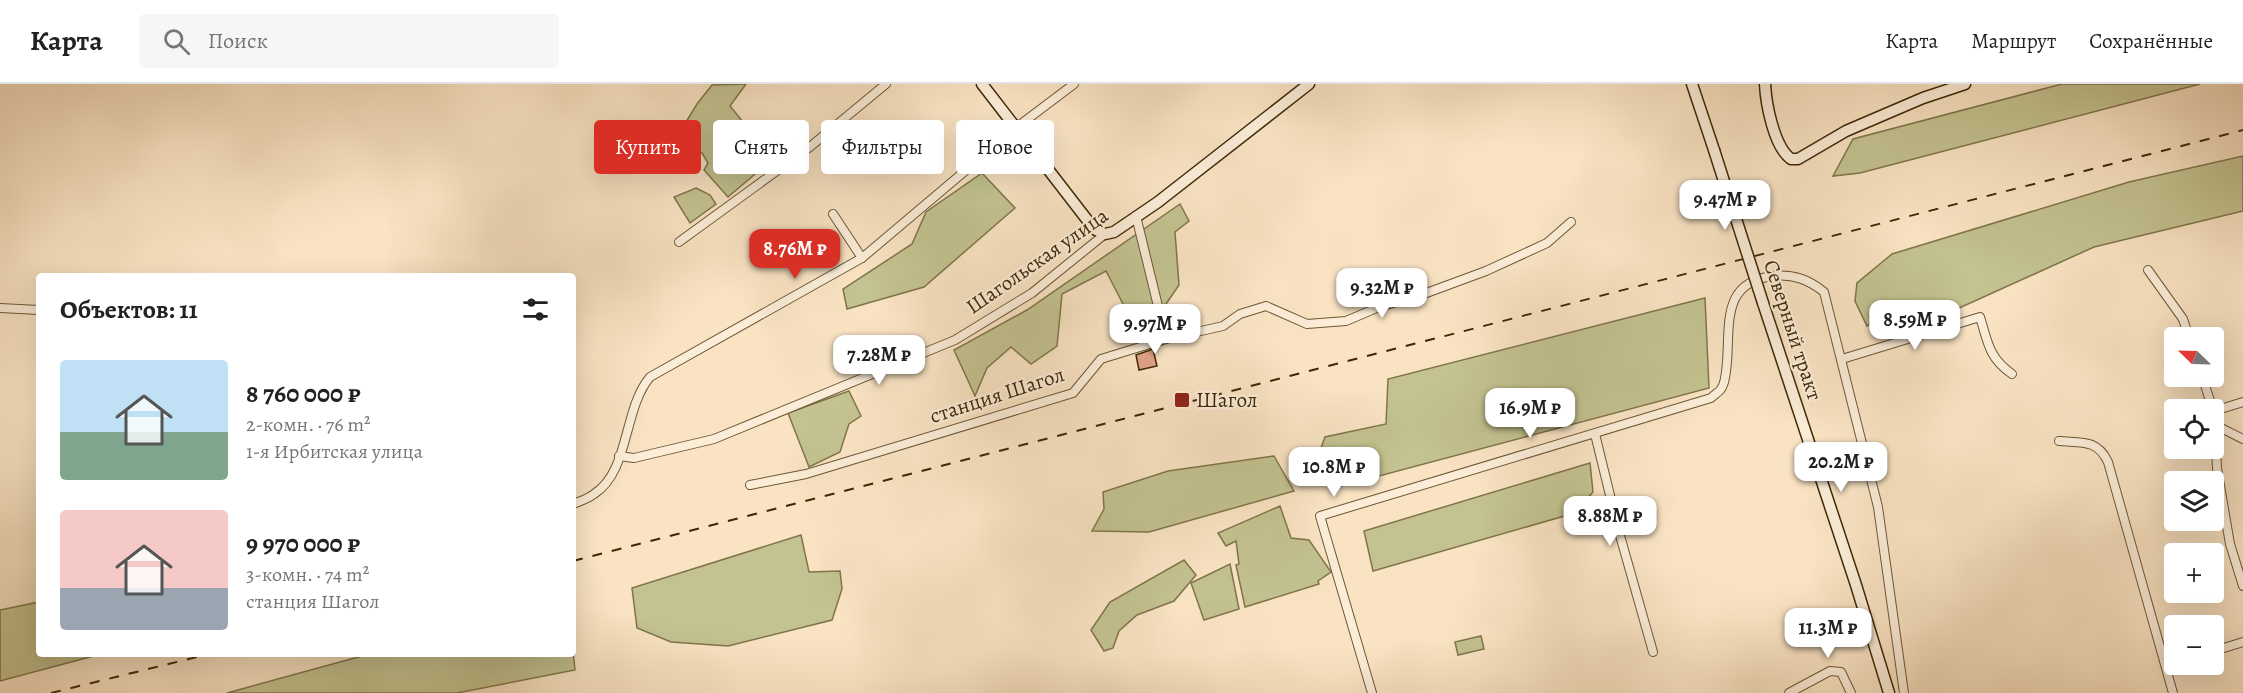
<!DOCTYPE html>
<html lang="ru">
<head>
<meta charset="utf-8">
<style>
  body { margin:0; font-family:Alegreya,serif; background:#f6f6f6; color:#222; height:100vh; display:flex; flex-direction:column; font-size:22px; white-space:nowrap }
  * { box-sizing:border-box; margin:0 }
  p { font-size:20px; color:#767676 }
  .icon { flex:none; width:33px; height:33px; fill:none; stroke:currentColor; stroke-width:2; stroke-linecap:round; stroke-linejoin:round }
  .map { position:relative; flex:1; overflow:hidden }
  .panel { position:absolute; left:36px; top:189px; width:540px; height:384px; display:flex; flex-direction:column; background:#fff; border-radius:6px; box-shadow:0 6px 24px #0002 }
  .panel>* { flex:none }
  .guide { position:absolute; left:594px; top:36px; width:570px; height:54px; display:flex; gap:12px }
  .needle { width:39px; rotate:293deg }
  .tools { position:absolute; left:2164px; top:243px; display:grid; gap:12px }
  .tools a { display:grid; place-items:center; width:60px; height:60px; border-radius:6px; background:#fff; box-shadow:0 6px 24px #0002; font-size:30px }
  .price { position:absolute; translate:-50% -51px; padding:0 14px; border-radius:12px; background:#fff; color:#222; font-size:20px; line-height:39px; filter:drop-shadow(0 2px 3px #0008) }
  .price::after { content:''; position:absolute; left:50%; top:36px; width:18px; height:14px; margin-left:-9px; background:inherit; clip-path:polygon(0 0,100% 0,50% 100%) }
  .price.current { background:#d93025; color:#fff }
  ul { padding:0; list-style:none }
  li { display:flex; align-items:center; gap:18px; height:150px; padding:0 24px }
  li span { display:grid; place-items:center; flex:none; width:168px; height:120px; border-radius:6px; color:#555 }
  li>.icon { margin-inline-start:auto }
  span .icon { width:72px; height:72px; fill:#fffc; stroke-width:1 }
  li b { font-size:26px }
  h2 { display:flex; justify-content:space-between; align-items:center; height:72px; padding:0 24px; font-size:26px }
  .pill { padding:0 21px; border-radius:6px; background:#fff; box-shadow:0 6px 24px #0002; font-size:21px; line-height:54px }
  .pill.current { background:#d93025; color:#fff }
  header { display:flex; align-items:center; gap:36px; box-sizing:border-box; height:84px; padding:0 30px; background:#fff; border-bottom:2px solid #e0e0e0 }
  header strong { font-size:28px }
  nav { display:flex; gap:33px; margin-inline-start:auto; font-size:21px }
  .search { width:420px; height:54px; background:#f6f6f6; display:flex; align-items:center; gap:15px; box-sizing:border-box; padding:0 21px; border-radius:6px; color:#767676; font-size:22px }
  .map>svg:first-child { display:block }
</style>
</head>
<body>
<header>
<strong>Карта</strong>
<div class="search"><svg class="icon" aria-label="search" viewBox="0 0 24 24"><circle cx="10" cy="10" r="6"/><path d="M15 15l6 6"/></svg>Поиск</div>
<nav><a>Карта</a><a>Маршрут</a><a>Сохранённые</a></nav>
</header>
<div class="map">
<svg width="2243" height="609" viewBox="0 0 2243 609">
  <rect width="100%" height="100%" fill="#f9e3c3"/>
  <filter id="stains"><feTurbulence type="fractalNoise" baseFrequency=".00333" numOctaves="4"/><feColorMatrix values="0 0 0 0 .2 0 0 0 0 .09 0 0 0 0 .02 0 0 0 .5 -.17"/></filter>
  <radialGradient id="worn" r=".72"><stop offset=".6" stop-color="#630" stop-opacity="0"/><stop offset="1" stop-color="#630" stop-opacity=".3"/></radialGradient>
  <g fill="#c3c290" stroke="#80754a" stroke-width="1.5">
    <polygon points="746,0 730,22 773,75 728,113 704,86 708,79 702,69 690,68 678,51 697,20 712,1"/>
    <polygon points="2062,0 2200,0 1860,89 1833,92 1853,55"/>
    <polygon points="2243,72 2243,127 2094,163 1902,250 1879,233 1867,242 1855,217 1857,199 1892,170 2129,98"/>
    <polygon points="982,89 1015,124 924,203 847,225 843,205 912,160 926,128"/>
    <polygon points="696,104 710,111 716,120 690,139 674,113"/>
    <polygon points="1180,120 1189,137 1175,148 1179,201 1164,223 1144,223 1152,242 1139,251 1106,187 1062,210 1057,262 1031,280 1011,263 987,284 975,312 954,266 1027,226"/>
    <polygon points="1705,214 1709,304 1334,404 1313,386 1325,353 1386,340 1388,295"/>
    <polygon points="849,307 861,332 849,340 840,368 809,383 788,329"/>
    <polygon points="1274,372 1294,407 1149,448 1092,447 1104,425 1103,408 1168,387"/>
    <polygon points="1590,379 1593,408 1575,429 1373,487 1364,447"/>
    <polygon points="1280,422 1291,454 1309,456 1331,488 1318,497 1319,500 1245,523 1236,481 1239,480 1236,457 1226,462 1218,449"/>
    <polygon points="801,451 809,488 840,487 842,505 832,536 728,562 671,558 637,544 632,504"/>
    <polygon points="1184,476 1196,491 1174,517 1137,531 1119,547 1113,564 1104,567 1091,546 1110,518"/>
    <polygon points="1230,480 1239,525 1204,536 1191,499"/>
    <polygon points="39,518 39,570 101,570 0,597 0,526"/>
    <polygon points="1481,552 1484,565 1458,571 1455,558"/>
    <polygon points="573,567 575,586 457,609 227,609 369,570 573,570"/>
  </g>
  <polygon fill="#e0a288" stroke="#3e2805" stroke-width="1.5" points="1153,265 1157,282 1139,286 1136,271"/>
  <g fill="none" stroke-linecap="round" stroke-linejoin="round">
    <g stroke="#6d5734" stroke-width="10">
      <g id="street">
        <polyline points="833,130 862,174"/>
        <polyline points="1136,132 1166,255"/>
        <polyline points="679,158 811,62 886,0"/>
        <polyline points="2148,186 2183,235 2189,254"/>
        <polyline points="0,224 39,226"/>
        <path d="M1842 275 1980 233C1988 259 1989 274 2012 290"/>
        <polyline points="2202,292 2213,326"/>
        <polyline points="2214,327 2243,318"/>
        <polyline points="2214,330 2217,384 2230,460 2243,502"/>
        <polyline points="2215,341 2243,355"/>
        <polyline points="1595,350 1619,448 1653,568"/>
        <path d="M2059 357C2082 359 2097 355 2108 378L2173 609"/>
        <polyline points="619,372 634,374 714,355 955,256 1032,209 1105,150"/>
        <polyline points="750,401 806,390 1073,309 1101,275 1166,255 1223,242 1240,230 1266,222 1307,240 1346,237 1379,223 1421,211 1486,187 1547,159 1571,138"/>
        <path d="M573 420C580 417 588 415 594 410 630 387 623 325 650 293L862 174 1017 43 1074 0"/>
        <polyline points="2214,567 2243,558"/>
        <polyline points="2166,580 2175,578"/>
        <path d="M1372 609 1320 432 1711 314C1714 311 1719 308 1721 305 1726 299 1726 286 1727 278 1730 239 1722 198 1773 192 1793 190 1808 195 1824 208L1878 423 1904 609"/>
        <polyline points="1789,609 1830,587 1841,588 1851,609"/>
      </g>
    </g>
    <g stroke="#3e2805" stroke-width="13">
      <g id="secondary">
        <polyline points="982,0 1088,137 1096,146 1105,150 1114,148 1158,118 1309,0"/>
        <polyline points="1692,0 1714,66"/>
        <path d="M1765 0C1766 20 1774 63 1791 75H1798L1846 47 1923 14 1965 0"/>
        <polyline points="1763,219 1856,501 1889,609"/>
      </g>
    </g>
    <use href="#street" stroke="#fbedd8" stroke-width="8"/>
    <use href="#secondary" stroke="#fbedd8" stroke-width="10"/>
    <g stroke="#3e2805" stroke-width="2" stroke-dasharray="10 10" stroke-linecap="butt">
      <polyline points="573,477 2243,46"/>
      <polyline points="51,609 209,570"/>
    </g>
    <g stroke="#3e2805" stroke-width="13" stroke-linecap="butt">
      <polyline id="secondary-bridge" points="1714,66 1763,219"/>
    </g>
    <use href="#secondary-bridge" stroke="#fbedd8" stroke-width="10"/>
  </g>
  <rect fill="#8f2418" stroke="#fbedd8" stroke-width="2" x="1174" y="308" width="16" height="16" rx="3"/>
  <g text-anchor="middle" stroke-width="4.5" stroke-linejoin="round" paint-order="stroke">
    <g font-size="21" fill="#3e2805" stroke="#fbedd8">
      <text transform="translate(1037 177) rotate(-35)" y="7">Шагольская улица</text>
      <text transform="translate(1793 246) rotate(72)" y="7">Северный тракт</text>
      <text transform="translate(997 311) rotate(-18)" y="7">станция Шагол</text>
    </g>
    <g font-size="21" fill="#3e2805" stroke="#fbedd8" text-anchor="start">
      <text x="1196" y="323">Шагол</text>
    </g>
  </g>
  <rect width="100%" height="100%" filter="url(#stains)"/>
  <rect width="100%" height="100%" fill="url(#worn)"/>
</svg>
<div class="tools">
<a><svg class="needle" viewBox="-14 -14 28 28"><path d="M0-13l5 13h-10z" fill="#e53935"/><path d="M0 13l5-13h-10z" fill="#767676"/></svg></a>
<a><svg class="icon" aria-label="locate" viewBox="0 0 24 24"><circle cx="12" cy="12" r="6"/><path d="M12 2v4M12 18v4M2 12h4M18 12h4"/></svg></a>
<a><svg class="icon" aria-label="layers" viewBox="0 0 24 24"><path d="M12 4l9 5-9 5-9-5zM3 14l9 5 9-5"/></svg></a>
<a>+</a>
<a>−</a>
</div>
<b class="price" style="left:1725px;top:147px">9.47M ₽</b>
<b class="price current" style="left:795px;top:196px">8.76M ₽</b>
<b class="price" style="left:1382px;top:235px">9.32M ₽</b>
<b class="price" style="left:1915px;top:267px">8.59M ₽</b>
<b class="price" style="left:1155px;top:271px">9.97M ₽</b>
<b class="price" style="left:879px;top:302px">7.28M ₽</b>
<b class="price" style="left:1530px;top:355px">16.9M ₽</b>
<b class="price" style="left:1841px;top:409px">20.2M ₽</b>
<b class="price" style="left:1334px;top:414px">10.8M ₽</b>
<b class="price" style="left:1610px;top:463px">8.88M ₽</b>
<b class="price" style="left:1828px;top:575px">11.3M ₽</b>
<div class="guide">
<a class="pill current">Купить</a>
<a class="pill">Снять</a>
<a class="pill">Фильтры</a>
<a class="pill">Новое</a>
</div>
<section class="panel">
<h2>Объектов: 11<svg class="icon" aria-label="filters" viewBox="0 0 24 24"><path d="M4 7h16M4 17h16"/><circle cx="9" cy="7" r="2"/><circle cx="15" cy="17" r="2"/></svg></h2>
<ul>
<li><span style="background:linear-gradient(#bfe0f5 60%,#7fa58c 0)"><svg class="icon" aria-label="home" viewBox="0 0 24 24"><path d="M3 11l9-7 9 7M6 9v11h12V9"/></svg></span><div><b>8 760 000 ₽</b><p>2-комн. · 76 m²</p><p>1-я Ирбитская улица</p></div></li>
<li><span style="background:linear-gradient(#f6c9c9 65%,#9aa5b1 0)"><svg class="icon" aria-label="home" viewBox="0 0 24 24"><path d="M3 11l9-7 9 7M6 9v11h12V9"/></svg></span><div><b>9 970 000 ₽</b><p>3-комн. · 74 m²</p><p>станция Шагол</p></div></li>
</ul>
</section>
</div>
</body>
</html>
